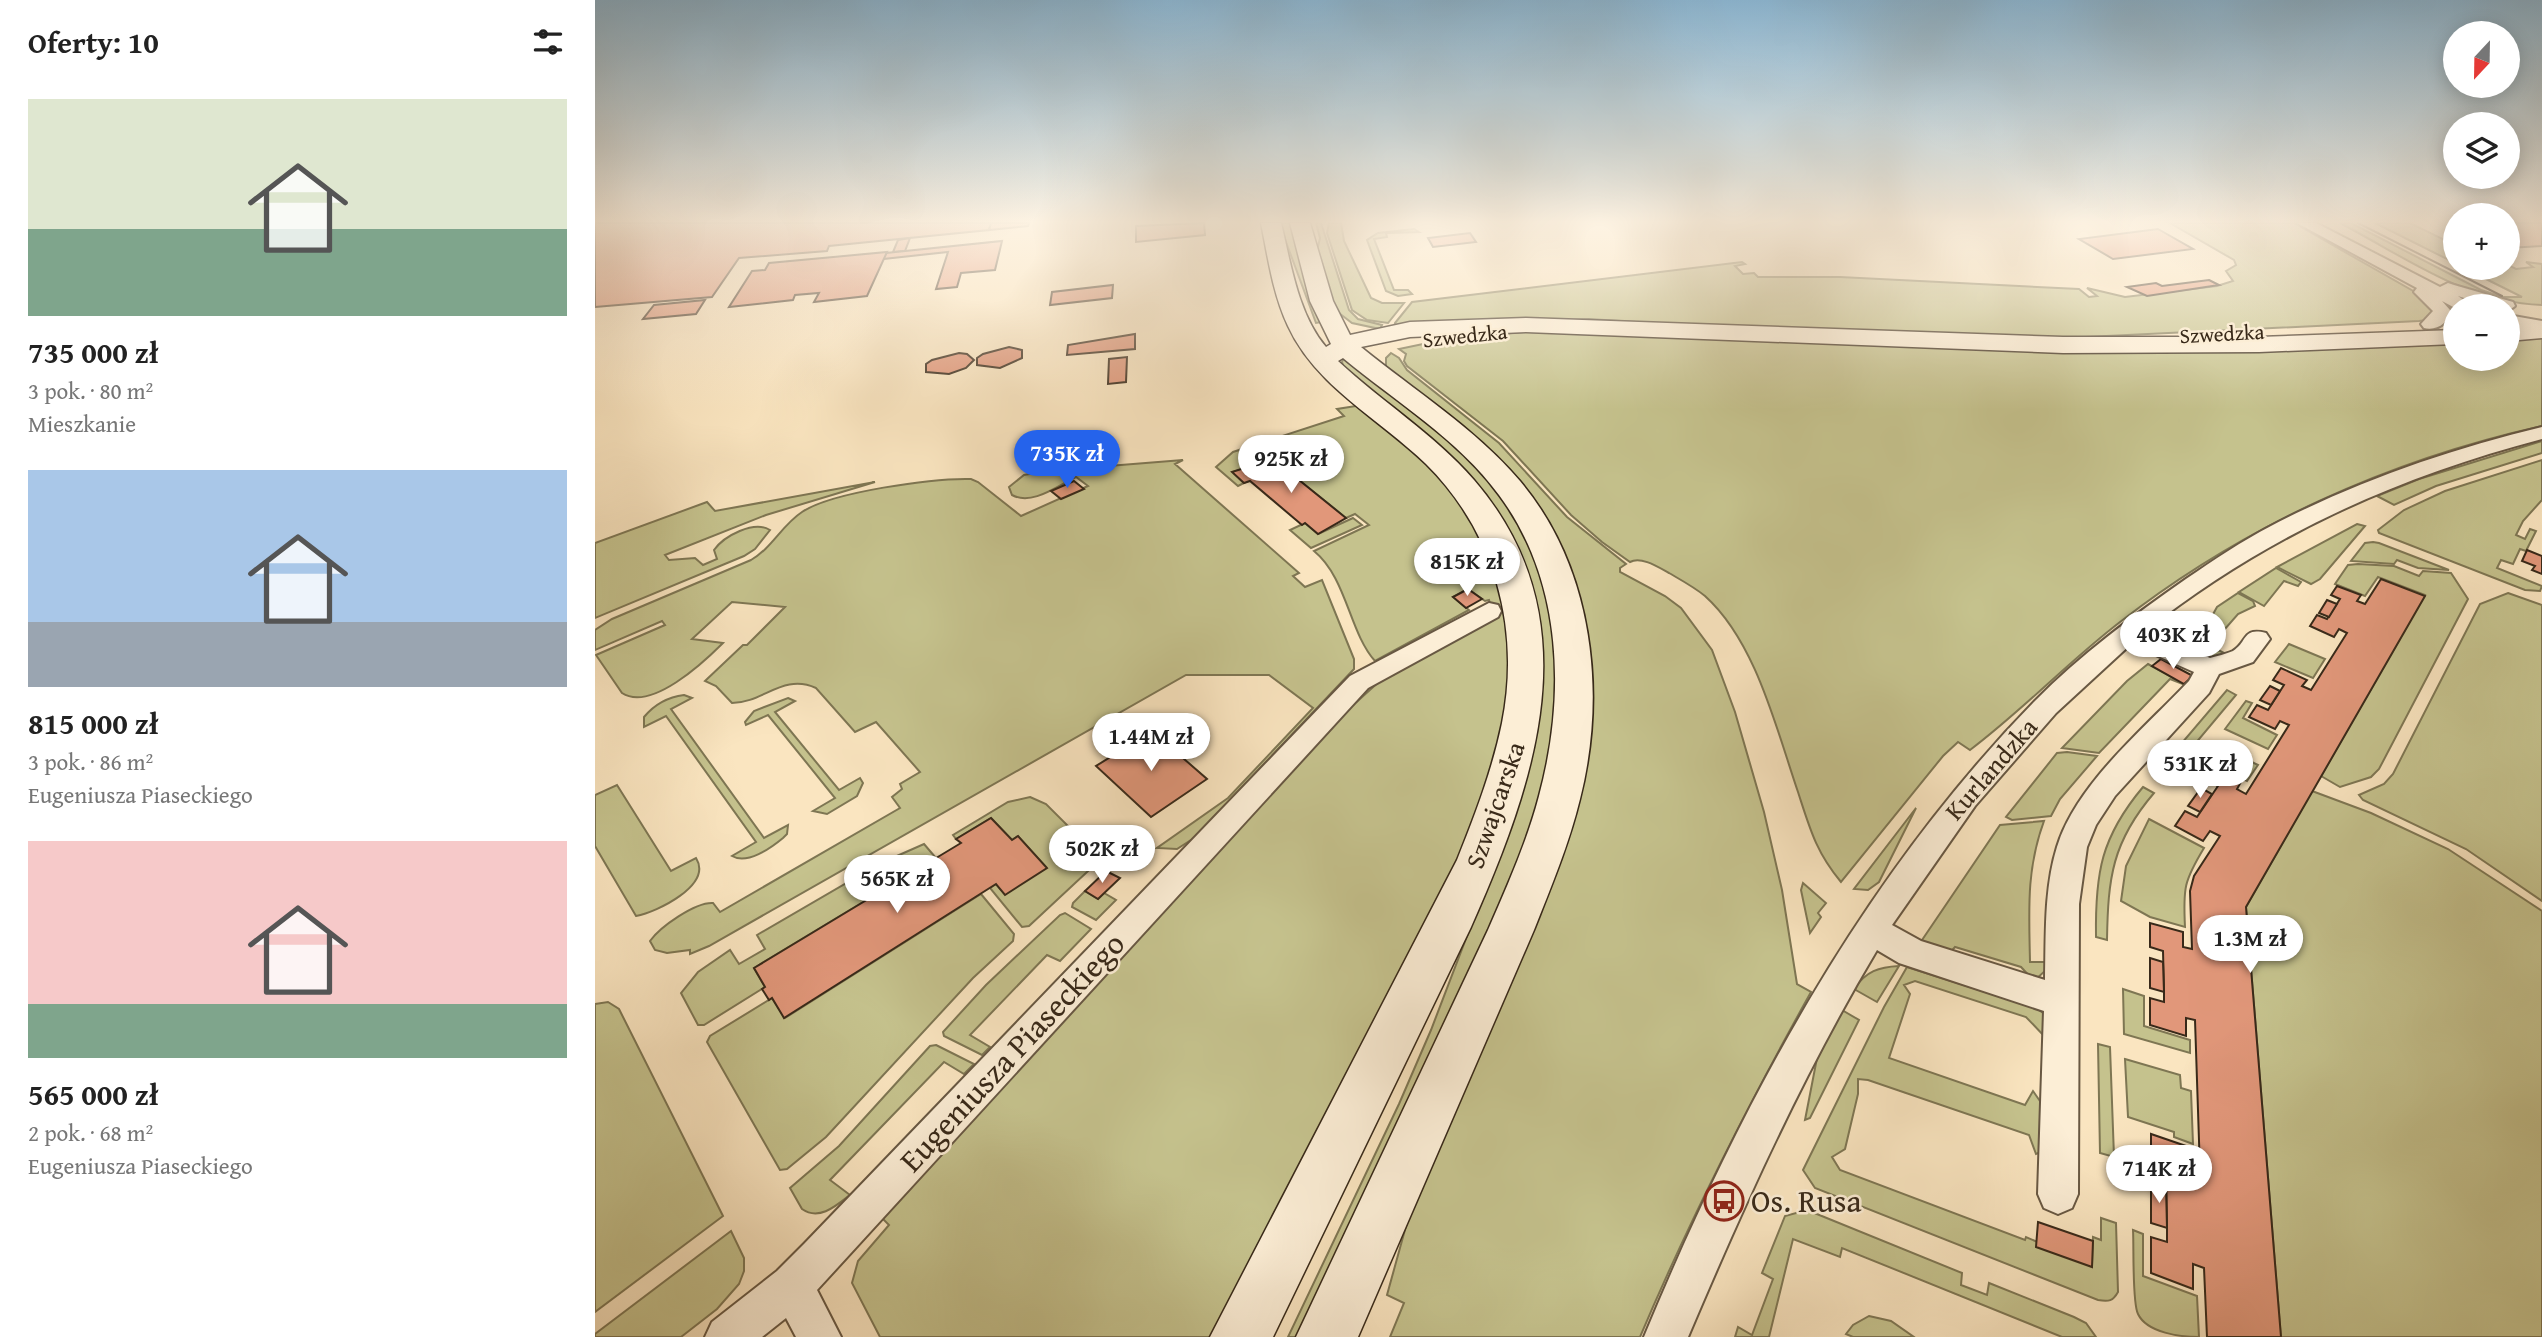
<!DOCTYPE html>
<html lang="pl">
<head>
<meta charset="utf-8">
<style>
  body { margin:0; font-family:"Gentium Book Plus",serif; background:#f6f6f6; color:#222; height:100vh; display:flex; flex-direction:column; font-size:26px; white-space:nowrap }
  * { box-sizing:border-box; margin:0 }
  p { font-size:23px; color:#767676 }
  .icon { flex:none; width:38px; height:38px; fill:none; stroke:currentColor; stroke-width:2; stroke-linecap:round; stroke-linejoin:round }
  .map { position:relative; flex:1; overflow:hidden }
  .drawer { display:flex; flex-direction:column; background:#fff; width:595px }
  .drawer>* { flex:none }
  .needle { width:46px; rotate:202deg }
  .fabs { position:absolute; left:1848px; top:21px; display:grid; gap:14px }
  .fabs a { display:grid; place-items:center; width:77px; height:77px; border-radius:50%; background:#fff; box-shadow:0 4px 18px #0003; font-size:35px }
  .price { position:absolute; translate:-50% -60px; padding:0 16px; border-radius:24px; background:#fff; color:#222; font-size:23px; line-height:46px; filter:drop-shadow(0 2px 4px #0008) }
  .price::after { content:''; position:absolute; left:50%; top:42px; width:21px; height:16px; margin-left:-10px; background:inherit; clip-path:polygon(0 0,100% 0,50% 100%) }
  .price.selected { background:#2563eb; color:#fff }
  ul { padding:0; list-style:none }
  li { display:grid; align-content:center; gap:14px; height:371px; padding:0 28px }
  li span { display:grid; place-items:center; height:217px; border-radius:0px; color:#555 }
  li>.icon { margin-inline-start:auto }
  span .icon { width:126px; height:126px; fill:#fffc; stroke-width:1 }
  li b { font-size:30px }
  h2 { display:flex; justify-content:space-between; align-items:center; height:84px; padding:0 28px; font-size:30px }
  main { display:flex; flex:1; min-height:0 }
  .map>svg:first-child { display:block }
</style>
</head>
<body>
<main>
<section class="drawer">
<h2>Oferty: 10<svg class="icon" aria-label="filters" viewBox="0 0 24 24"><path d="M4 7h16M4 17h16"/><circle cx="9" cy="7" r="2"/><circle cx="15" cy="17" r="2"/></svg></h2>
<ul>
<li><span style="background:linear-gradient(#dfe7d0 60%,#7fa58c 0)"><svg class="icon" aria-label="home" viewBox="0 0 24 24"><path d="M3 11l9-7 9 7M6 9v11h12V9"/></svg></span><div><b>735 000 zł</b><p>3 pok. · 80 m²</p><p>Mieszkanie</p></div></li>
<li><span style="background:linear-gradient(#a9c7e8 70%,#9aa5b1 0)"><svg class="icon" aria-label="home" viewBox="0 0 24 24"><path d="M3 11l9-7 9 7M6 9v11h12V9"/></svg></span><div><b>815 000 zł</b><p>3 pok. · 86 m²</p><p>Eugeniusza Piaseckiego</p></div></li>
<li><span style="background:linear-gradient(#f6c9c9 75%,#7fa58c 0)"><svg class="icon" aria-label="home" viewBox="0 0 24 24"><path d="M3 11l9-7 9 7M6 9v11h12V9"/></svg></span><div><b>565 000 zł</b><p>2 pok. · 68 m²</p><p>Eugeniusza Piaseckiego</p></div></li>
</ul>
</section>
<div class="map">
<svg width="1947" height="1337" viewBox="0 0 1947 1337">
  <rect width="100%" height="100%" fill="#fae5c0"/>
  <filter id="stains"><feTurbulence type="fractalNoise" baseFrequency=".00286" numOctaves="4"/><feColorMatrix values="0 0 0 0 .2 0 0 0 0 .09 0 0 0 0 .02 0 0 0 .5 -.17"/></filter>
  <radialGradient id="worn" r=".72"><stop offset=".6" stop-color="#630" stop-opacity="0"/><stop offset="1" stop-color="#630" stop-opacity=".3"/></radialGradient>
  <g fill="#c5c28d" stroke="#7e7653" stroke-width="2">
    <polygon points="684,223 697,223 727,322 721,323"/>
    <polygon points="721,223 726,223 754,310 763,319 787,325 785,329 757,323 740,310 722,251 725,238"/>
    <polygon points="734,223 746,223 749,241 776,298 787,303 809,303 793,323 772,320 757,310 732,233"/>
    <polygon points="1575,223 1699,223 1834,300 1842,311 1832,320 1824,321 1449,339 1121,327 994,319 799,329 800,323 817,302 1147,262 1150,264 1140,266 1148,274 1159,273 1163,277 1245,277 1484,289 1494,297 1502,296 1492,288 1530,297 1622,286 1638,281 1631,271 1641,265 1639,260"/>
    <path d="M1745 223H1756L1886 290 1908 297H1927L1869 268H1913V265L1921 269 1938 267 1931 262 1947 264V305C1869 302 1812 258 1745 223Z"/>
    <polygon points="1780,223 1815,223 1860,245 1860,263"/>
    <polygon points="819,229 824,232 791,233 792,237 779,239 799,290 813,290 817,294 803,296 791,291 772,240 783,233"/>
    <path d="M940 331 1742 347 1860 342V359H1913V340L1947 338V426C1794 460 1648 526 1525 622 1473 662 1428 710 1375 750L1363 742 1348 756 1246 882C1221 852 1215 829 1203 792 1181 728 1161 642 1110 596 1099 587 1086 580 1074 573 1063 567 1046 556 1035 562L1007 542 976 515 908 441 812 366 809 361 811 354 804 349 852 339Z"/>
    <path d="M796 353 804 358 812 370 904 443 972 517 1031 564 1025 568V572L1070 596 1086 608 1117 650 1140 712 1169 812 1187 890 1202 984 1216 992C1153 1105 1095 1219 1045 1337H795L809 1303 792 1295 816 1208 959 867 967 554 791 368V358Z"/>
    <polygon points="749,357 858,442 905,491 935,538 964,640 957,763 925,864 708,1337 693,1337 804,1104 836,1030 921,808 929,573 750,371 747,362"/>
    <path d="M767 405 827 456 882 523 913 607 914 715 872 851 621 1337H285L257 1283 263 1261 294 1225 287 1218 745 717 787 679 899 618 894 600 890 601 873 589 858 597 874 610 780 661C754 632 752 578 719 551L774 525 760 514 751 518 678 459 638 472 649 483 643 486 621 467 638 452 749 416 742 409Z"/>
    <polygon points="1947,441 1947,453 1841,486 1799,505 1782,496 1824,479"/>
    <path d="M588 460 580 464 704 573 698 576 710 587 727 580 759 659V669L599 838 582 849 562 848 633 798 718 708 674 675H591L114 946 95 954V950L72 953 60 950 55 941C65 927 100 902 118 903L125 912 305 808 297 797 307 789 305 784 325 772 281 722 260 732 221 688C188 673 168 703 137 703L121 686 110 681 148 645H152L190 607 137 602 97 639 128 643C109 662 56 712 27 693L1 655 70 625 67 621 0 650V630L17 619 156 560C177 548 187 525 207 512 237 492 338 478 376 479L383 482 426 516 493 486 481 477C462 486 437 506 417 495L414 487 429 475 451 471Z"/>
    <polygon points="1947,460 1947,500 1928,521 1921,535 1930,539 1935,529 1941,531 1931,551 1925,549 1918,564 1906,560 1902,568 1947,586 1945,591 1930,590 1784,533 1783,530 1809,510 1850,491"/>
    <path d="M280 482 171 515 70 555 74 560 100 558 108 565 122 559 119 550C129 536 159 520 175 530L160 549 149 556 0 618V543L112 502 120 511Z"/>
    <polygon points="758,518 767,525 716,548 695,530 710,523 723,534"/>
    <polygon points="1762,524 1770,526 1725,579 1716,584 1682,567"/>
    <polygon points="1778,542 1784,543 1854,570 1823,568 1802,560 1799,564 1756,561 1770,543"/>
    <polygon points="1763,564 1799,566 1824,576 1828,571 1856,573 1873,599 1784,769 1776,777 1745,787 1726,776 1830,595 1783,577 1770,596 1740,584 1753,565"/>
    <polygon points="1681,568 1706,582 1703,586 1689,581 1669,606 1644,592"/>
    <polygon points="1643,593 1658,601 1660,606 1643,614 1615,646 1629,653 1622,658 1611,658 1617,649 1599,642 1593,651 1579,644 1603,622 1616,618 1622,607"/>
    <polygon points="1913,593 1947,605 1947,901 1871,849 1768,800 1764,795 1789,784 1798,774 1885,604"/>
    <polygon points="1694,644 1730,659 1718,678 1680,662"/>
    <polygon points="1553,664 1593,686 1575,679 1504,753 1467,748 1532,681"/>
    <polygon points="1632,690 1641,695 1579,769 1569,764"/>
    <path d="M89 695 97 698 76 709 169 838 193 825 192 834 188 838C176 848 152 865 137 856L161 842 71 716 49 727V717C59 705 73 697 89 695Z"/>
    <polygon points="193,698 200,701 180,712 244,790 265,778 268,783 262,796 232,814 218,811 240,798 173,715 151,725 150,722 159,711"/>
    <polygon points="1651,701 1657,703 1648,718 1682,735 1673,749 1630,729"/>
    <polygon points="1618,743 1663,765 1652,781 1617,764 1607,778 1594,771"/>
    <polygon points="1472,752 1502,756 1465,799 1456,816 1417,820 1411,817 1462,753"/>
    <path d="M22 785 76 871 101 858C118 885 62 912 41 916L0 846V795Z"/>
    <path d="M1548 787 1559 793C1517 842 1513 878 1512 940L1501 937C1500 873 1506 837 1548 787Z"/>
    <polygon points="1717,791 1776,813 1853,849 1947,911 1947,1337 1686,1337 1651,907"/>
    <polygon points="435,797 451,804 506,859 434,926 427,927 395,888 401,884 410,894 451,867 423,836 417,840 396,818 361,839 358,835 413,802"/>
    <polygon points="1321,808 1284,882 1273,890 1259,889"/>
    <path d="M1554 819 1609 848C1589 881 1588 888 1590 927L1555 917 1526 901 1531 866Z"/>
    <path d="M1449 821C1431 870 1434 911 1435 962H1455L1451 970 1439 981 1426 967 1360 947 1353 955 1325 943 1405 825Z"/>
    <polygon points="329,844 341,858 159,968 170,987 109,1025 103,1025 86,993 103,972 135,950 144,964 170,949 162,935 286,863"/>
    <polygon points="1208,883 1231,903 1223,913 1226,917 1215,933 1206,890"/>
    <polygon points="490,891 503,899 509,893 521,900 501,920 477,907 478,903"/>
    <polygon points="386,894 419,934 418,941 378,978 231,1137 192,1169 185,1170 112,1042 115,1036 177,998 190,1018"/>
    <polygon points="470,913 496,929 465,961 452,955 375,1035 395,1047 387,1055 349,1036 348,1032 391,985 465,915"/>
    <path d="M1304 966 1282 1002 1259 989C1271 971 1284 967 1304 966Z"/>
    <path d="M1312 967 1441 1008 1451 1015V1038L1431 1017 1320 981 1309 985 1315 994 1294 1058 1430 1105 1438 1091 1447 1104 1446 1152 1441 1154 1434 1135 1273 1080 1263 1079V1094L1250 1149 1237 1157 1245 1170 1430 1240 1431 1237 1497 1266 1498 1237 1506 1240V1218L1521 1223 1523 1292C1518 1301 1514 1302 1503 1300L1220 1188 1208 1170 1289 1007Z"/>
    <polygon points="1528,989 1549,996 1549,1026 1595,1040 1595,1053 1529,1034"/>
    <polygon points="13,1002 24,1009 128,1216 0,1312 0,1004"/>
    <polygon points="1247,1010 1264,1020 1215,1118 1210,1120 1222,1058"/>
    <polygon points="1503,1044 1515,1047 1519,1157 1505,1153"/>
    <path d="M341 1045 379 1064 369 1074 349 1062 235 1180 255 1195C241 1206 224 1221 207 1209L195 1188 244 1146 335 1046Z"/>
    <polygon points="1530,1059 1585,1075 1586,1088 1596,1091 1598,1144 1579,1137 1579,1132 1533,1117"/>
    <polygon points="1212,1210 1367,1273 1366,1285 1392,1295 1394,1283 1479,1317 1491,1323 1501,1337 1467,1337 1247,1248 1245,1257 1198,1239 1174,1337 1140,1337 1143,1327 1157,1335 1178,1279 1167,1273 1190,1216"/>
    <path d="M1538 1230 1548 1234V1276L1602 1296 1604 1337C1586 1337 1552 1333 1543 1314 1537 1303 1539 1246 1538 1230Z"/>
    <polygon points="136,1231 149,1258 149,1271 144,1284 122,1309 86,1337 0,1337 0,1334"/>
    <polygon points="1274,1316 1296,1321 1319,1337 1258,1337 1251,1334 1258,1325"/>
  </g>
  <g fill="#e1977a" stroke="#382919" stroke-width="2">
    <polygon points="0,223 396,223 394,230 234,246 232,251 144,258 117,297 0,307"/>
    <polygon points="396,223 434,223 433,226 394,230"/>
    <polygon points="609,223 610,235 541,242 541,226"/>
    <polygon points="1913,223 1947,223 1947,246 1913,248"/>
    <polygon points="1563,229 1598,249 1518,259 1484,239"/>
    <polygon points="875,233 881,242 838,247 833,238"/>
    <polygon points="315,238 310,251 298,252 303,240"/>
    <polygon points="407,241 400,270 366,273 362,287 341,289 353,252 288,259 291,253"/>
    <polygon points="292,252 272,296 219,302 224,293 200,295 198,300 134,307 157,271 170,270 174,263"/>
    <polygon points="1614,280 1624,285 1552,296 1532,287 1561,283 1567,286"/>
    <polygon points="518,285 517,298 455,305 457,292"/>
    <polygon points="110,300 101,314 48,319 59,305"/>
    <polygon points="540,334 540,349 472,355 473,345"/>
    <polygon points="414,347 427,350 427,358 405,368 382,365 382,358 388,354"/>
    <polygon points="364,353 372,354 379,360 371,368 354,374 331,372 331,364 337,360"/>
    <polygon points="532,357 531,382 513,384 514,359"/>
    <polygon points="678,459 751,518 723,534 710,523 707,525 655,481 649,483 637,472"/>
    <polygon points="479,481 489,489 466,499 456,491"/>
    <polygon points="1932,550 1947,556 1947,574 1937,570 1940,566 1927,561"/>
    <polygon points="1786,579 1830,596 1651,907 1686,1337 1612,1337 1609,1268 1598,1264 1598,1289 1556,1273 1556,1237 1572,1242 1572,1228 1571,1170 1556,1165 1556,1134 1594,1147 1594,1168 1605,1171 1600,1020 1591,1018 1591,1036 1555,1025 1555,998 1569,1002 1569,992 1568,951 1555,947 1555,923 1588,932 1588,947 1597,949 1595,891 1599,876 1625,836 1615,831 1608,841 1580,826 1590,811 1602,817 1623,786 1611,780 1620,767 1647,780 1642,789 1651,794 1694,725 1685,721 1680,729 1654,717 1662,705 1673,710 1689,685 1678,680 1686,668 1712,680 1707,686 1716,690 1752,633 1744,629 1739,637 1715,626 1722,615 1732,619 1745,599 1736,595 1742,586 1766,595 1762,601 1770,604"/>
    <polygon points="873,589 887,599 871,608 858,597"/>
    <polygon points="1732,600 1742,604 1734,617 1724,613"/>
    <polygon points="1566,659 1598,676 1589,684 1557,666"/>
    <polygon points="1675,686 1685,691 1676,705 1665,700"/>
    <polygon points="557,731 612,779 556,817 501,766"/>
    <polygon points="1606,788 1617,794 1605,812 1593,806"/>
    <polygon points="396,818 417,840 423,836 452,868 410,895 401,884 189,1018 177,998 174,1000 167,989 170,987 159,968 366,843 361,839"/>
    <polygon points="511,871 525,878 503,899 490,891"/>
    <polygon points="1555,958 1568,962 1569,992 1555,988"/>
    <polygon points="1556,1181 1571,1186 1572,1228 1556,1223"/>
    <polygon points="1443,1222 1498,1241 1497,1267 1441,1247"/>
  </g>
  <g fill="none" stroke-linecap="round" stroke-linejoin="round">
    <g stroke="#685843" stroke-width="4">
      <g id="street">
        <path d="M1702 223H1721L1845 287 1853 283 1859 285 1918 302 1920 306 1913 311V306H1895L1863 296 1877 306 1860 308 1847 301 1855 310C1854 323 1842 331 1829 328L1826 324 1838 311 1819 292 1822 288Z"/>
        <polygon points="1913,315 1947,321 1947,331 1913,325"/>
        <path d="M1947 427V439C1799 478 1671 536 1550 631L1615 658C1622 656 1631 654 1638 651 1653 642 1647 627 1671 633L1675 639 1658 662 1624 674 1614 693 1520 796 1501 825 1492 847 1484 904 1483 1194 1477 1208 1463 1214 1449 1208 1443 1194 1449 1011 1304 963 1282 950C1208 1074 1149 1205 1093 1337H1049C1145 1106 1265 880 1440 701 1485 655 1538 616 1591 579 1619 560 1647 541 1676 526 1762 481 1853 450 1947 427ZM1536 644 1599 672 1594 681C1550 728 1481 784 1462 847 1449 889 1451 936 1450 980L1326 941 1297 925 1380 806 1461 713Z"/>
        <polygon points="894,603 903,605 906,611 903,617 773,688 222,1290 246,1337 201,1337 191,1318 167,1337 110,1337 117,1322 182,1271 209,1244 755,676"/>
      </g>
    </g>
    <g stroke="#382919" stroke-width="3">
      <g id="secondary">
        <path d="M666 223H686C696 264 703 314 731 347L736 344 715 301 695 223H715L738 301 755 335 815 322 931 318 1468 337H1664L1860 330V344L1664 352 1468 353 931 332 815 337 766 347C820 391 880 428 925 481 998 568 1012 692 985 799 974 844 956 887 939 930L763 1337H701L893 930C912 886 932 842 944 796 971 696 968 581 904 495 863 439 801 402 748 358L743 361C787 402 839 434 879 480 998 618 941 780 876 927L678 1337H615L862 860C880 815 897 771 907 723 926 629 900 532 831 464 786 420 720 386 693 326 678 294 673 258 666 223Z"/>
        <polygon points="1947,324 1947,338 1913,341 1913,327"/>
      </g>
    </g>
    <use href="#street" fill="#fceed6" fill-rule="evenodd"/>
    <use href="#secondary" fill="#fceed6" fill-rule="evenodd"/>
    <polyline stroke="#382919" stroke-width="2" points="1763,223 1907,296"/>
  </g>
  <linearGradient id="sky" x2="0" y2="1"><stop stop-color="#8bb8d6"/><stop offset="0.54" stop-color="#fdf3e3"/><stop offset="1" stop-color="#fdf3e3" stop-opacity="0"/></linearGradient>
  <rect width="1947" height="410" fill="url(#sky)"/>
  <defs>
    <g id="bus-ring" transform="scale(2.0125)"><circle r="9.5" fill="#fceed6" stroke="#8f2418" stroke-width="1.5"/><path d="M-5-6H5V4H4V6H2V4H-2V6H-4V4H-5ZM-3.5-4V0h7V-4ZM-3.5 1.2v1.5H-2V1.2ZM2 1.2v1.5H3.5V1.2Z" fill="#8f2418"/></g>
  </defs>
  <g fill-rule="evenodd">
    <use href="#bus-ring" x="1129" y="1201"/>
  </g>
  <g text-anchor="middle" stroke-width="5" stroke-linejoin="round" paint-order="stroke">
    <g font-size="21" fill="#382919" stroke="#fceed6">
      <text transform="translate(1627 334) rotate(-3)" y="7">Szwedzka</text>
      <text transform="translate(870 336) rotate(-6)" y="7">Szwedzka</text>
    </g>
    <g font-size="26" fill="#382919" stroke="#fceed6">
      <text transform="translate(1396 769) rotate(-49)" y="9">Kurlandzka</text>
      <text transform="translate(900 805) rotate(-71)" y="9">Szwajcarska</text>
    </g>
    <g font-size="32" fill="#382919" stroke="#fceed6">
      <text transform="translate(417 1052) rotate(-47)" y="11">Eugeniusza Piaseckiego</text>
    </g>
    <g font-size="32" fill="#382919" stroke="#fceed6" text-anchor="start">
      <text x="1156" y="1212">Os. Rusa</text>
    </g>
  </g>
  <rect width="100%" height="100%" filter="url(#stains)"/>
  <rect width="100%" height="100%" fill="url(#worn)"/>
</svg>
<div class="fabs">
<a><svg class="needle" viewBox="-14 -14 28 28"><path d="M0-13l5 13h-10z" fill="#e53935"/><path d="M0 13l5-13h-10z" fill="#767676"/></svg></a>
<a><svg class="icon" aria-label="layers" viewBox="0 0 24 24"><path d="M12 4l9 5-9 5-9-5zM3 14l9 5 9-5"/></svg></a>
<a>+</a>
<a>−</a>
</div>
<b class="price selected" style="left:472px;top:490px">735K zł</b>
<b class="price" style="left:696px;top:495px">925K zł</b>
<b class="price" style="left:872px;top:598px">815K zł</b>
<b class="price" style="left:1578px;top:671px">403K zł</b>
<b class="price" style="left:556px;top:773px">1.44M zł</b>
<b class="price" style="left:1605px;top:800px">531K zł</b>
<b class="price" style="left:507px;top:885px">502K zł</b>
<b class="price" style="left:302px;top:915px">565K zł</b>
<b class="price" style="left:1655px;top:975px">1.3M zł</b>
<b class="price" style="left:1564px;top:1205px">714K zł</b>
</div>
</main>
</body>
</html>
